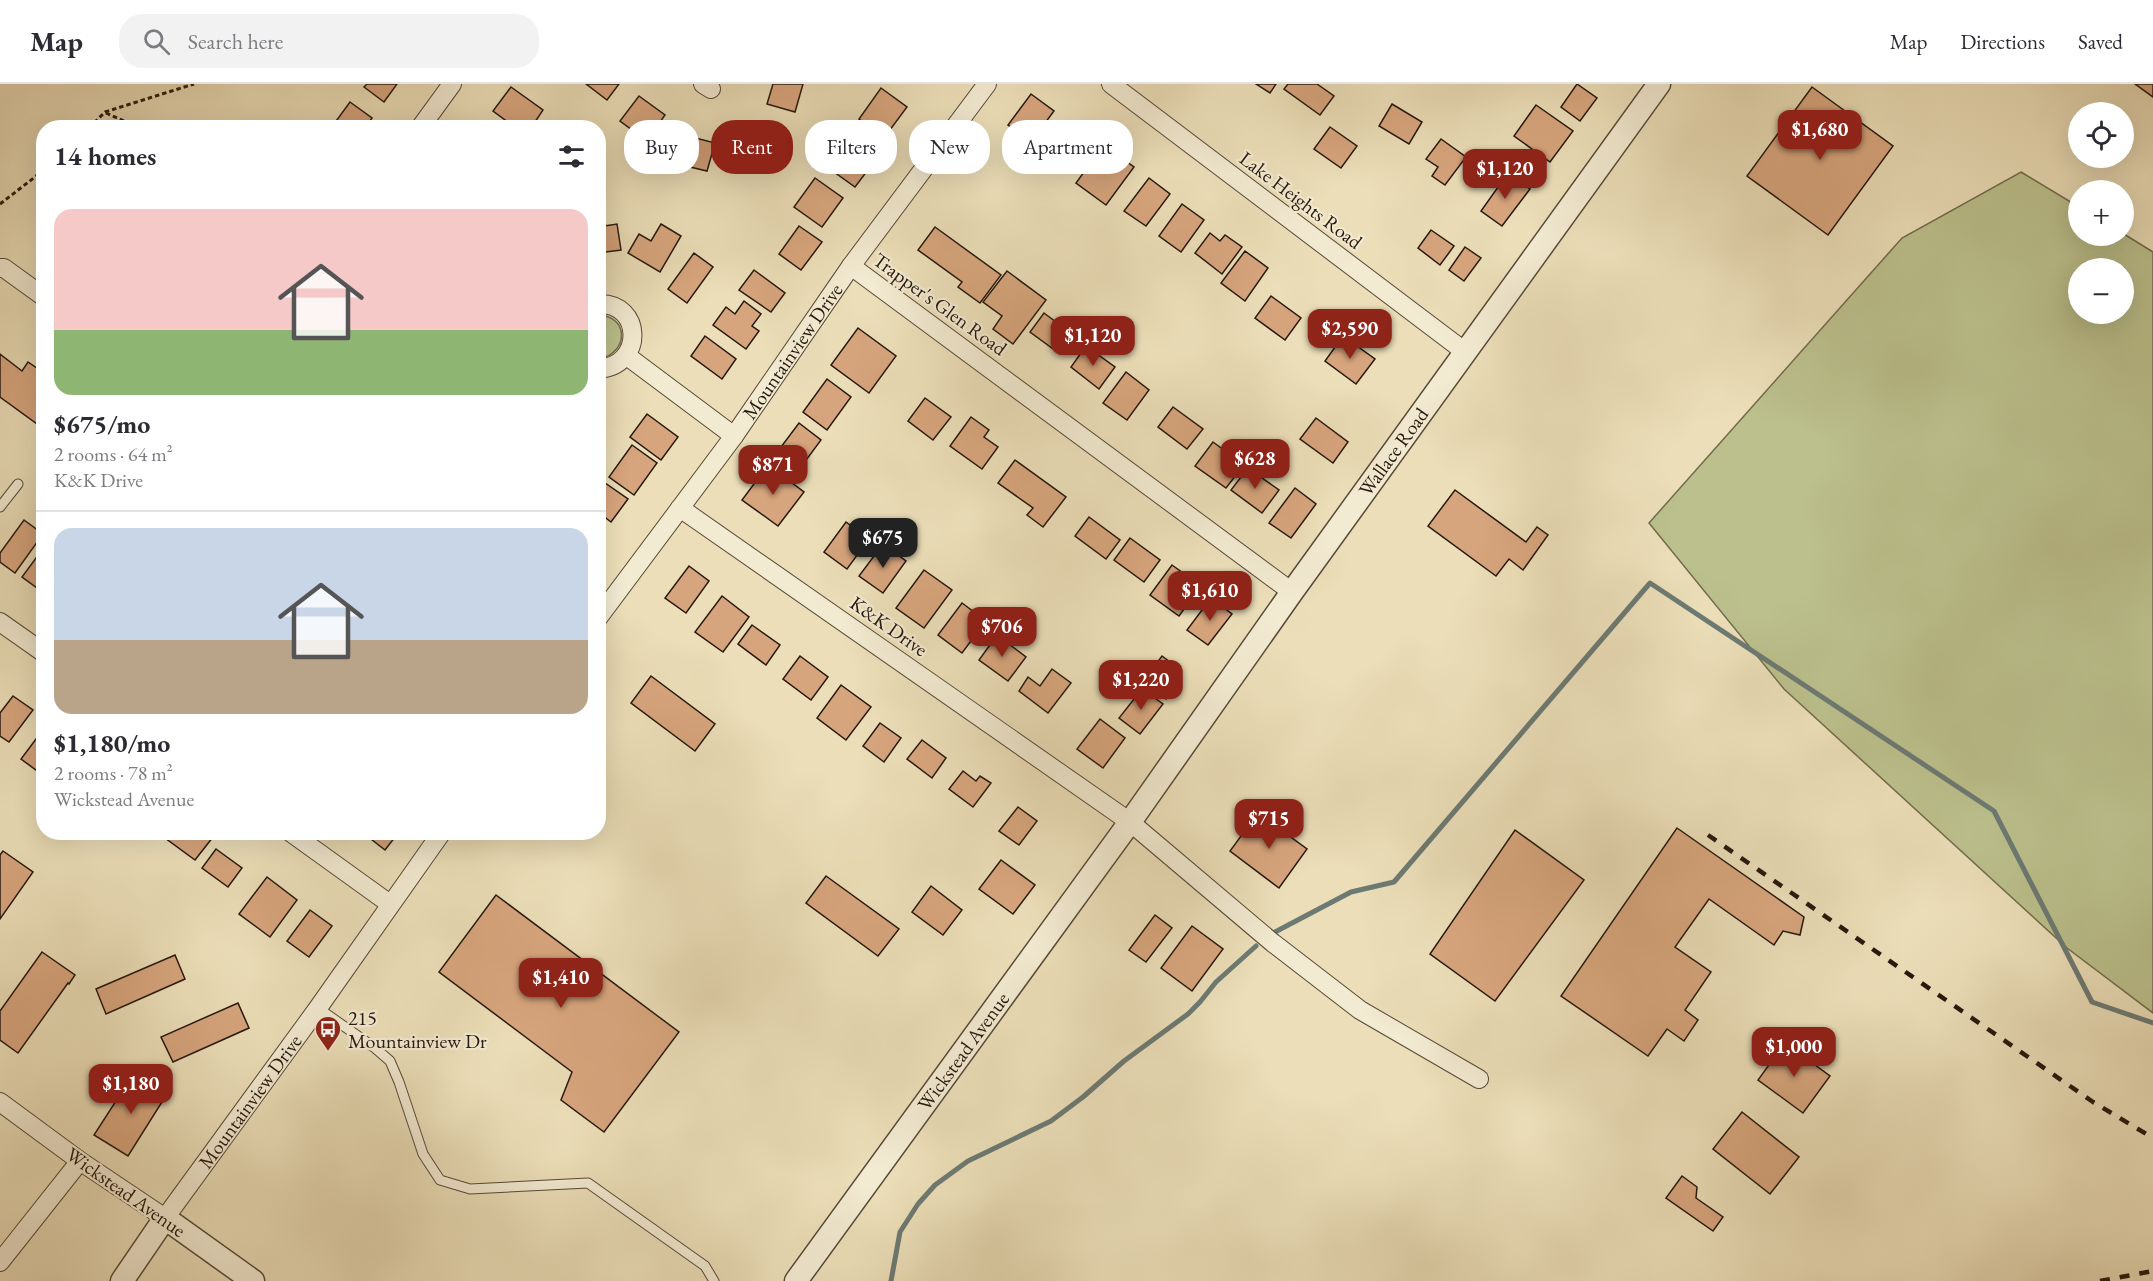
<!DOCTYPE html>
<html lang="en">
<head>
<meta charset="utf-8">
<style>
  body { margin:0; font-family:"EB Garamond",serif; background:#f2f2f3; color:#2b2b33; height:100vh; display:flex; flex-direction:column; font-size:22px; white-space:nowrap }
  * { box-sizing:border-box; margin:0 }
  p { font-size:20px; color:#7c7c81 }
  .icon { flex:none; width:33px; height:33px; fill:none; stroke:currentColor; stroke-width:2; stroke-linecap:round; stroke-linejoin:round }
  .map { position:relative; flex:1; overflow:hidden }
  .side { position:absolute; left:36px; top:36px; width:570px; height:720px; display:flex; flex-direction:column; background:#fff; border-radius:24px; box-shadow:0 6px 24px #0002 }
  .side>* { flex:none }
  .hud { position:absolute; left:624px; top:36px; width:570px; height:54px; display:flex; gap:12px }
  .tools { position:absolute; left:2068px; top:18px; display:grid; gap:12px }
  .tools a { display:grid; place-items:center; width:66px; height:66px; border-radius:50%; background:#fff; box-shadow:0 6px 24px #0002; font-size:30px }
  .price { position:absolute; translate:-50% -51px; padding:0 14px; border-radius:12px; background:#8f2418; color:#fff; font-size:20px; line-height:39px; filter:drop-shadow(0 2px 3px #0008) }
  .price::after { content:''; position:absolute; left:50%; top:36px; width:18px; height:14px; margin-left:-9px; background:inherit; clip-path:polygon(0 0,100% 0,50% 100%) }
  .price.selected { background:#222; color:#fff }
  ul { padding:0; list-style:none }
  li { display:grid; align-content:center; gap:12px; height:318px; padding:0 18px }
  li+li { border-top:2px solid #e1e1e2 }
  li span { display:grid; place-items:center; height:186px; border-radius:18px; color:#555 }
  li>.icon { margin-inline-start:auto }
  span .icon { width:108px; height:108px; fill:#fffc; stroke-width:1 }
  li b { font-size:26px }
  h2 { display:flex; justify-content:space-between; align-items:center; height:72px; padding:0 18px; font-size:26px }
  .pill { padding:0 21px; border-radius:24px; background:#fff; box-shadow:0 6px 24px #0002; font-size:21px; line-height:54px }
  .pill.selected { background:#8f2418; color:#fff }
  header { display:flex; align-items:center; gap:36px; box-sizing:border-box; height:84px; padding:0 30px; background:#fff; border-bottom:2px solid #e1e1e2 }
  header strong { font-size:28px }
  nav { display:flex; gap:33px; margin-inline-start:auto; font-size:21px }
  .search { width:420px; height:54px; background:#f2f2f3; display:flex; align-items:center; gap:15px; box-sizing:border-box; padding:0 21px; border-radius:24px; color:#7c7c81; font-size:22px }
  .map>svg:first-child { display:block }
</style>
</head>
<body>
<header>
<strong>Map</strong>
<div class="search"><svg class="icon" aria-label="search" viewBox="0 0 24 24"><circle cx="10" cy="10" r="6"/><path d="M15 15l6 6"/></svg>Search here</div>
<nav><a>Map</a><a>Directions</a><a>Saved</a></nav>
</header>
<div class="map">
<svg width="2153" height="1197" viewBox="0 0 2153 1197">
  <rect width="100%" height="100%" fill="#ebdeb8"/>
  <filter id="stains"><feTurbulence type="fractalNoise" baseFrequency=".00333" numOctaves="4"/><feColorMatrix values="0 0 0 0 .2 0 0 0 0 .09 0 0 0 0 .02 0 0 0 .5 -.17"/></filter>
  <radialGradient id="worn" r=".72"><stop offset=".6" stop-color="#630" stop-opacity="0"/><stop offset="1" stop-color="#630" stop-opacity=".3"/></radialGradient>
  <g fill="#bbc08c" stroke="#706c4c" stroke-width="1.5" fill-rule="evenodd">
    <path d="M2021 88 2079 123V152L2124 150 2153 168V929L2067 864 1784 605 1649 439 1902 154ZM2079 184H2124V230H2079Z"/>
    <path d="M598 231C629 232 629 268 600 275H598Z"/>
  </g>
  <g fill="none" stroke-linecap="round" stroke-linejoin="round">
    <g stroke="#6c7a73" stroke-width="5">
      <polyline points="1275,848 1351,808 1394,798 1650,499 1994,727 2092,918 2153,939"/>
      <polyline points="891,1197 900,1148 918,1120 935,1101 968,1077 1051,1037 1083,1013 1124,977 1188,930 1200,918 1216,898 1256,862"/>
    </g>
  </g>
  <g fill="#d7a57d" stroke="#26180d" stroke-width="1.5">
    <polygon points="367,0 397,0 384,18 364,3"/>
    <polygon points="586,0 619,0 607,16"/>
    <polygon points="773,0 803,0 795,28 767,20"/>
    <polygon points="1256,0 1276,0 1270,9"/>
    <polygon points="1288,0 1317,0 1334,12 1320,31 1284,5"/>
    <polygon points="1577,0 1597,14 1580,37 1561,23"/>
    <polygon points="2135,0 2153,0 2153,13"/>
    <polygon points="511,3 543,26 531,44 516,44 493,27"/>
    <polygon points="1812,3 1893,62 1828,151 1747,92"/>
    <polygon points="881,4 907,23 884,54 859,35"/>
    <polygon points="1031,10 1054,27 1031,58 1008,41"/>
    <polygon points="639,12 665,31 647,57 620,37"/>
    <polygon points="350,18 372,34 365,44 331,44"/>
    <polygon points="1392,20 1422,38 1409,60 1379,42"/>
    <polygon points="1536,21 1573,47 1550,78 1514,52"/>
    <polygon points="1069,38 1091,55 1066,89 1044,72"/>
    <polygon points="763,39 777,64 744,81 731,56"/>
    <polygon points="1330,43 1357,62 1341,84 1314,65"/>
    <polygon points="680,50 715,59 707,87 673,79"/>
    <polygon points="1441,55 1466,73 1445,101 1432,92 1438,83 1426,75"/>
    <polygon points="852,56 877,74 855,103 830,85"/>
    <polygon points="1097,70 1114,82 1120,73 1134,83 1106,121 1076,99"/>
    <polygon points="1508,89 1530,105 1502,142 1481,127"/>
    <polygon points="815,94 843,114 822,143 794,123"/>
    <polygon points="1149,94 1170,110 1146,142 1124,127"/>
    <polygon points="1182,120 1204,136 1181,168 1159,152"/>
    <polygon points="617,140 621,166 598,169 598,143"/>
    <polygon points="661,140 681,152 660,188 628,169 639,150 651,157"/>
    <polygon points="799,142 822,158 801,186 779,170"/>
    <polygon points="935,143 1001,191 980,219 958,203 962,198 918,166"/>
    <polygon points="1431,146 1454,162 1440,181 1418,164"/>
    <polygon points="1210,149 1220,157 1225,151 1242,163 1222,190 1195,169"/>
    <polygon points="1465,163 1481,174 1464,197 1449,186"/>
    <polygon points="1245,167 1268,184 1245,217 1221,199"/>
    <polygon points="694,169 713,183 687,219 668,205"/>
    <polygon points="754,186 785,209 771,228 739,206"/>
    <polygon points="1007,187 1046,216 1013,260 993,245 1002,232 983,218"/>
    <polygon points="1271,212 1301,234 1285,256 1255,234"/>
    <polygon points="744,217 761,230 752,242 759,247 746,265 713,241 726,223 735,230"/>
    <polygon points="1044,229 1073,251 1060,270 1030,248"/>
    <polygon points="858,244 896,272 869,309 831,281"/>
    <polygon points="705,252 736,275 722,295 691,272"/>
    <polygon points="1343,252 1375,275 1356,300 1325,277"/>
    <polygon points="1086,262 1115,283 1099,305 1071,283"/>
    <polygon points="0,270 22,287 28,278 44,289 44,345 0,313"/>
    <polygon points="1126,288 1149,306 1127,336 1103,319"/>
    <polygon points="827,295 851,313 827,346 803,328"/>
    <polygon points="925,314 951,333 933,356 908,337"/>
    <polygon points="1173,323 1203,345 1187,365 1158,343"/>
    <polygon points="647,330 678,353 661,376 630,353"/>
    <polygon points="971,333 989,346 984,353 998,363 982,385 950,362"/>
    <polygon points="1316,334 1348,358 1333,379 1300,355"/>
    <polygon points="799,339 821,356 798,387 775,371"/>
    <polygon points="1213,358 1244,381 1226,404 1195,382"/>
    <polygon points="632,361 657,379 634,411 609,393"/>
    <polygon points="1015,376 1066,413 1043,443 1027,431 1033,424 998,399"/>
    <polygon points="768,381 804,408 778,442 742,416"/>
    <polygon points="1248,384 1279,406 1262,429 1231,406"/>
    <polygon points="598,394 628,415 611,438 598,428"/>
    <polygon points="1295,404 1316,420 1291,454 1269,439"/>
    <polygon points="1455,406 1526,458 1537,443 1548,451 1523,486 1509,475 1496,492 1428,442"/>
    <polygon points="1089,433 1120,456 1106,475 1075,452"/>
    <polygon points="24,436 43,450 15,489 0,478 0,469"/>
    <polygon points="846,438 869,455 847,485 824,468"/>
    <polygon points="1130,454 1160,476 1144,498 1114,476"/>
    <polygon points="883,460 906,477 883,509 859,492"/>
    <polygon points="36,474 44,480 44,509 22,493"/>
    <polygon points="1172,481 1201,502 1179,532 1150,511"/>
    <polygon points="689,482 709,497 686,529 665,514"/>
    <polygon points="924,486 952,506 924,544 896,524"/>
    <polygon points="722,512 749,533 723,568 695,548"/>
    <polygon points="1211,514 1232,530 1208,561 1187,546"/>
    <polygon points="962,519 986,537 962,569 938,551"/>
    <polygon points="752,541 780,561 766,581 738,560"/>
    <polygon points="997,551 1026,573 1008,597 979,576"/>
    <polygon points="800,572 828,593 811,616 783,595"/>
    <polygon points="1162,572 1178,584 1172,593 1179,598 1166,615 1143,598"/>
    <polygon points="1052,585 1071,599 1048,629 1019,607 1028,593 1040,602"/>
    <polygon points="651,592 715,640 695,667 631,619"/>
    <polygon points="841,601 871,623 846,656 817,634"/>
    <polygon points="1142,605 1163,620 1140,650 1119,634"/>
    <polygon points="13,612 33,626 9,658 0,652 0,629"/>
    <polygon points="1100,635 1125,654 1103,684 1077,665"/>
    <polygon points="880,639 901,654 884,678 863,662"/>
    <polygon points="36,655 44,661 44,692 21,675"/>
    <polygon points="922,656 946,674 932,694 907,675"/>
    <polygon points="963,687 976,697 980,692 991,699 973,723 949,705"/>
    <polygon points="1018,723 1037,737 1019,761 999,747"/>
    <polygon points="1258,729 1307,765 1279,804 1230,767"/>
    <polygon points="1677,744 1804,833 1800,851 1783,847 1774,861 1709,815 1675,863 1711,888 1685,926 1698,936 1684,957 1667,945 1648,972 1561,912"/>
    <polygon points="1515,746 1584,796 1495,917 1430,870"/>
    <polygon points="168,748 207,748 213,753 195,776 165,754"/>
    <polygon points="362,748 399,748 385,766"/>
    <polygon points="216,765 242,784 228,803 202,784"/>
    <polygon points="3,767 33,788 0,835 0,771"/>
    <polygon points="1001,776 1035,801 1013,830 979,805"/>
    <polygon points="826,792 899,845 878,872 806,819"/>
    <polygon points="267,793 297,816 270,853 239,830"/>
    <polygon points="931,802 962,826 943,851 912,828"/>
    <polygon points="496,811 679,948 604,1048 561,1016 572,988 439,888"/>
    <polygon points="310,826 332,842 309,873 287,857"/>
    <polygon points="1155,831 1172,844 1146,878 1129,866"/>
    <polygon points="1192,842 1223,865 1192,907 1161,884"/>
    <polygon points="42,868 75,891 69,900 68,899 18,969 0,956 0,927"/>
    <polygon points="175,871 185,895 106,930 96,905"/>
    <polygon points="238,919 249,944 173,978 161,953"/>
    <polygon points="1785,959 1830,992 1803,1029 1758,996"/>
    <polygon points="134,989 167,1010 128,1072 94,1051"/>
    <polygon points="1742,1028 1799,1073 1770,1110 1713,1065"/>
    <polygon points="1682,1092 1697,1103 1696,1114 1723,1133 1713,1147 1666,1114"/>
  </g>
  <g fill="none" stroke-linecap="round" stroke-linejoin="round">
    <g stroke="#574a38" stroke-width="11">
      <g id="service">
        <polyline points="0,423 18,400"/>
        <polyline points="318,924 375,964 390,977 399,998 423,1070 440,1096 470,1105 588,1099 705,1182 714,1197"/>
      </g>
    </g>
    <g stroke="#574a38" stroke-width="20">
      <g id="minor">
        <polyline points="703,0 711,5"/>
        <polyline points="1111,0 1464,267"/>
        <polyline points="420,44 452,0"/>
        <polyline points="851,182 1292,508"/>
        <polyline points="0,184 4,184 44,213"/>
        <path d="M598 220C643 218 645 282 598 285"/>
        <polyline points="627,272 734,352"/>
        <polyline points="680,424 1130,738 1273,859 1360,926 1479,995"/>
        <path id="s1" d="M598 534 734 352 851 182 987 0"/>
        <polyline points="0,538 44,569"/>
        <polyline points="290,748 390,820"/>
        <path id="s2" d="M0 1018 80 1077 165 1134 318 924 442 748"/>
        <polyline points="0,1178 80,1077"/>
      </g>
    </g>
    <g stroke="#574a38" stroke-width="25">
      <g id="tertiary">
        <polyline points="122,1197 165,1134 253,1197"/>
        <path id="s3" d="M796 1197 1130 738 1292 508 1659 0"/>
      </g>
    </g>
    <g stroke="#26180d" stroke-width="3" stroke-dasharray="4.5 3" stroke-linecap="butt">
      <polyline points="106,29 140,44"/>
      <polyline points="89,44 105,28 194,0"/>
      <polyline points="0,120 44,86"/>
    </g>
    <use href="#service" stroke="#f2ead1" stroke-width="9"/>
    <use href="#minor" stroke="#f2ead1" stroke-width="18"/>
    <use href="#tertiary" stroke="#f2ead1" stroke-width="22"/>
    <g stroke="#26180d" stroke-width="4.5" stroke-dasharray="10 10" stroke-linecap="butt">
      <polyline points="1708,751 2093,1018 2153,1054"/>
      <polyline points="2100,1197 2153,1187"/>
    </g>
  </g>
  <defs>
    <g id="bus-pin" transform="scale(1.35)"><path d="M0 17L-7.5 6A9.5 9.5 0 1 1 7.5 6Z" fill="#8f2418" stroke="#f2ead1"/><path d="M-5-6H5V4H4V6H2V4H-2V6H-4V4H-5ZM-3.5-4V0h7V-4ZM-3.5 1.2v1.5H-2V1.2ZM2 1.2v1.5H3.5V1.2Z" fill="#fff"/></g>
  </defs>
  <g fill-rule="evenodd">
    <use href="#bus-pin" x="328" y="945"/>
  </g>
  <g text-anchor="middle" stroke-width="4.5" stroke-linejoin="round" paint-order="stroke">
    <g font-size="20" fill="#26180d" stroke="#f2ead1">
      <text transform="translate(1301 116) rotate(37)" y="7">Lake Heights Road</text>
      <text transform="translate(940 220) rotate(36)" y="7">Trapper's Glen Road</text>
      <text dy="7" stroke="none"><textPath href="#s1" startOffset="330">Mountainview Drive</textPath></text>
      <text dy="7" stroke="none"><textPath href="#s3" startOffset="1022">Wallace Road</textPath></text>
      <text transform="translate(889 542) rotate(35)" y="7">K&amp;K Drive</text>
      <text dy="7" stroke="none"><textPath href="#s3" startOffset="284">Wickstead Avenue</textPath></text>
      <text dy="7" stroke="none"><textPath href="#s2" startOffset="346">Mountainview Drive</textPath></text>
      <text transform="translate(126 1108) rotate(35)" y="7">Wickstead Avenue</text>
    </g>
    <g font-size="20" fill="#26180d" stroke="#f2ead1" text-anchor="start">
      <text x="348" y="941">215<tspan x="348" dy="23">Mountainview Dr</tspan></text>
    </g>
  </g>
  <rect width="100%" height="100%" filter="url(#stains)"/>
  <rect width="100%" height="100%" fill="url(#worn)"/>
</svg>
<div class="tools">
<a><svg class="icon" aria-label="locate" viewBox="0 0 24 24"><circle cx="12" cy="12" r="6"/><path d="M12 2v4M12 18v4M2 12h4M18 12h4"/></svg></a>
<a>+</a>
<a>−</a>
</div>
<b class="price" style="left:1820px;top:77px">$1,680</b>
<b class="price" style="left:1505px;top:116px">$1,120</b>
<b class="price" style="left:1350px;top:276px">$2,590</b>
<b class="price" style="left:1093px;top:283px">$1,120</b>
<b class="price" style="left:1255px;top:406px">$628</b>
<b class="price" style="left:773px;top:412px">$871</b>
<b class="price selected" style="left:883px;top:485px">$675</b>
<b class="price" style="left:1210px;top:538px">$1,610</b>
<b class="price" style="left:1002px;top:574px">$706</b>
<b class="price" style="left:1141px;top:627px">$1,220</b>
<b class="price" style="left:1269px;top:766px">$715</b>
<b class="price" style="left:561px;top:925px">$1,410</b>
<b class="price" style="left:1794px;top:994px">$1,000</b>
<b class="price" style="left:131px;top:1031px">$1,180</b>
<div class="hud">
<a class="pill">Buy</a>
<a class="pill selected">Rent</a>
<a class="pill">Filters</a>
<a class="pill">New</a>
<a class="pill">Apartment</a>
</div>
<section class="side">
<h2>14 homes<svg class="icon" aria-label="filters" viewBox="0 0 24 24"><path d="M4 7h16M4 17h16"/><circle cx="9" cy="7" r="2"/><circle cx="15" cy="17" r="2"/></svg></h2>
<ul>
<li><span style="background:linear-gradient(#f6c9c9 65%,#8fb573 0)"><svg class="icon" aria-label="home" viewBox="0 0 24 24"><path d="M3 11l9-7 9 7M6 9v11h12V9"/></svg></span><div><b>$675/mo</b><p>2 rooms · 64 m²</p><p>K&amp;K Drive</p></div></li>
<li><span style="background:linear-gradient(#c9d6e8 60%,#b9a48a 0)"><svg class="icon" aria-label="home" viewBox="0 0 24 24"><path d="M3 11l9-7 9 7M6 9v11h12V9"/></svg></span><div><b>$1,180/mo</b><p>2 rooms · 78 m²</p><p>Wickstead Avenue</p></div></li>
</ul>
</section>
</div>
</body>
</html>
